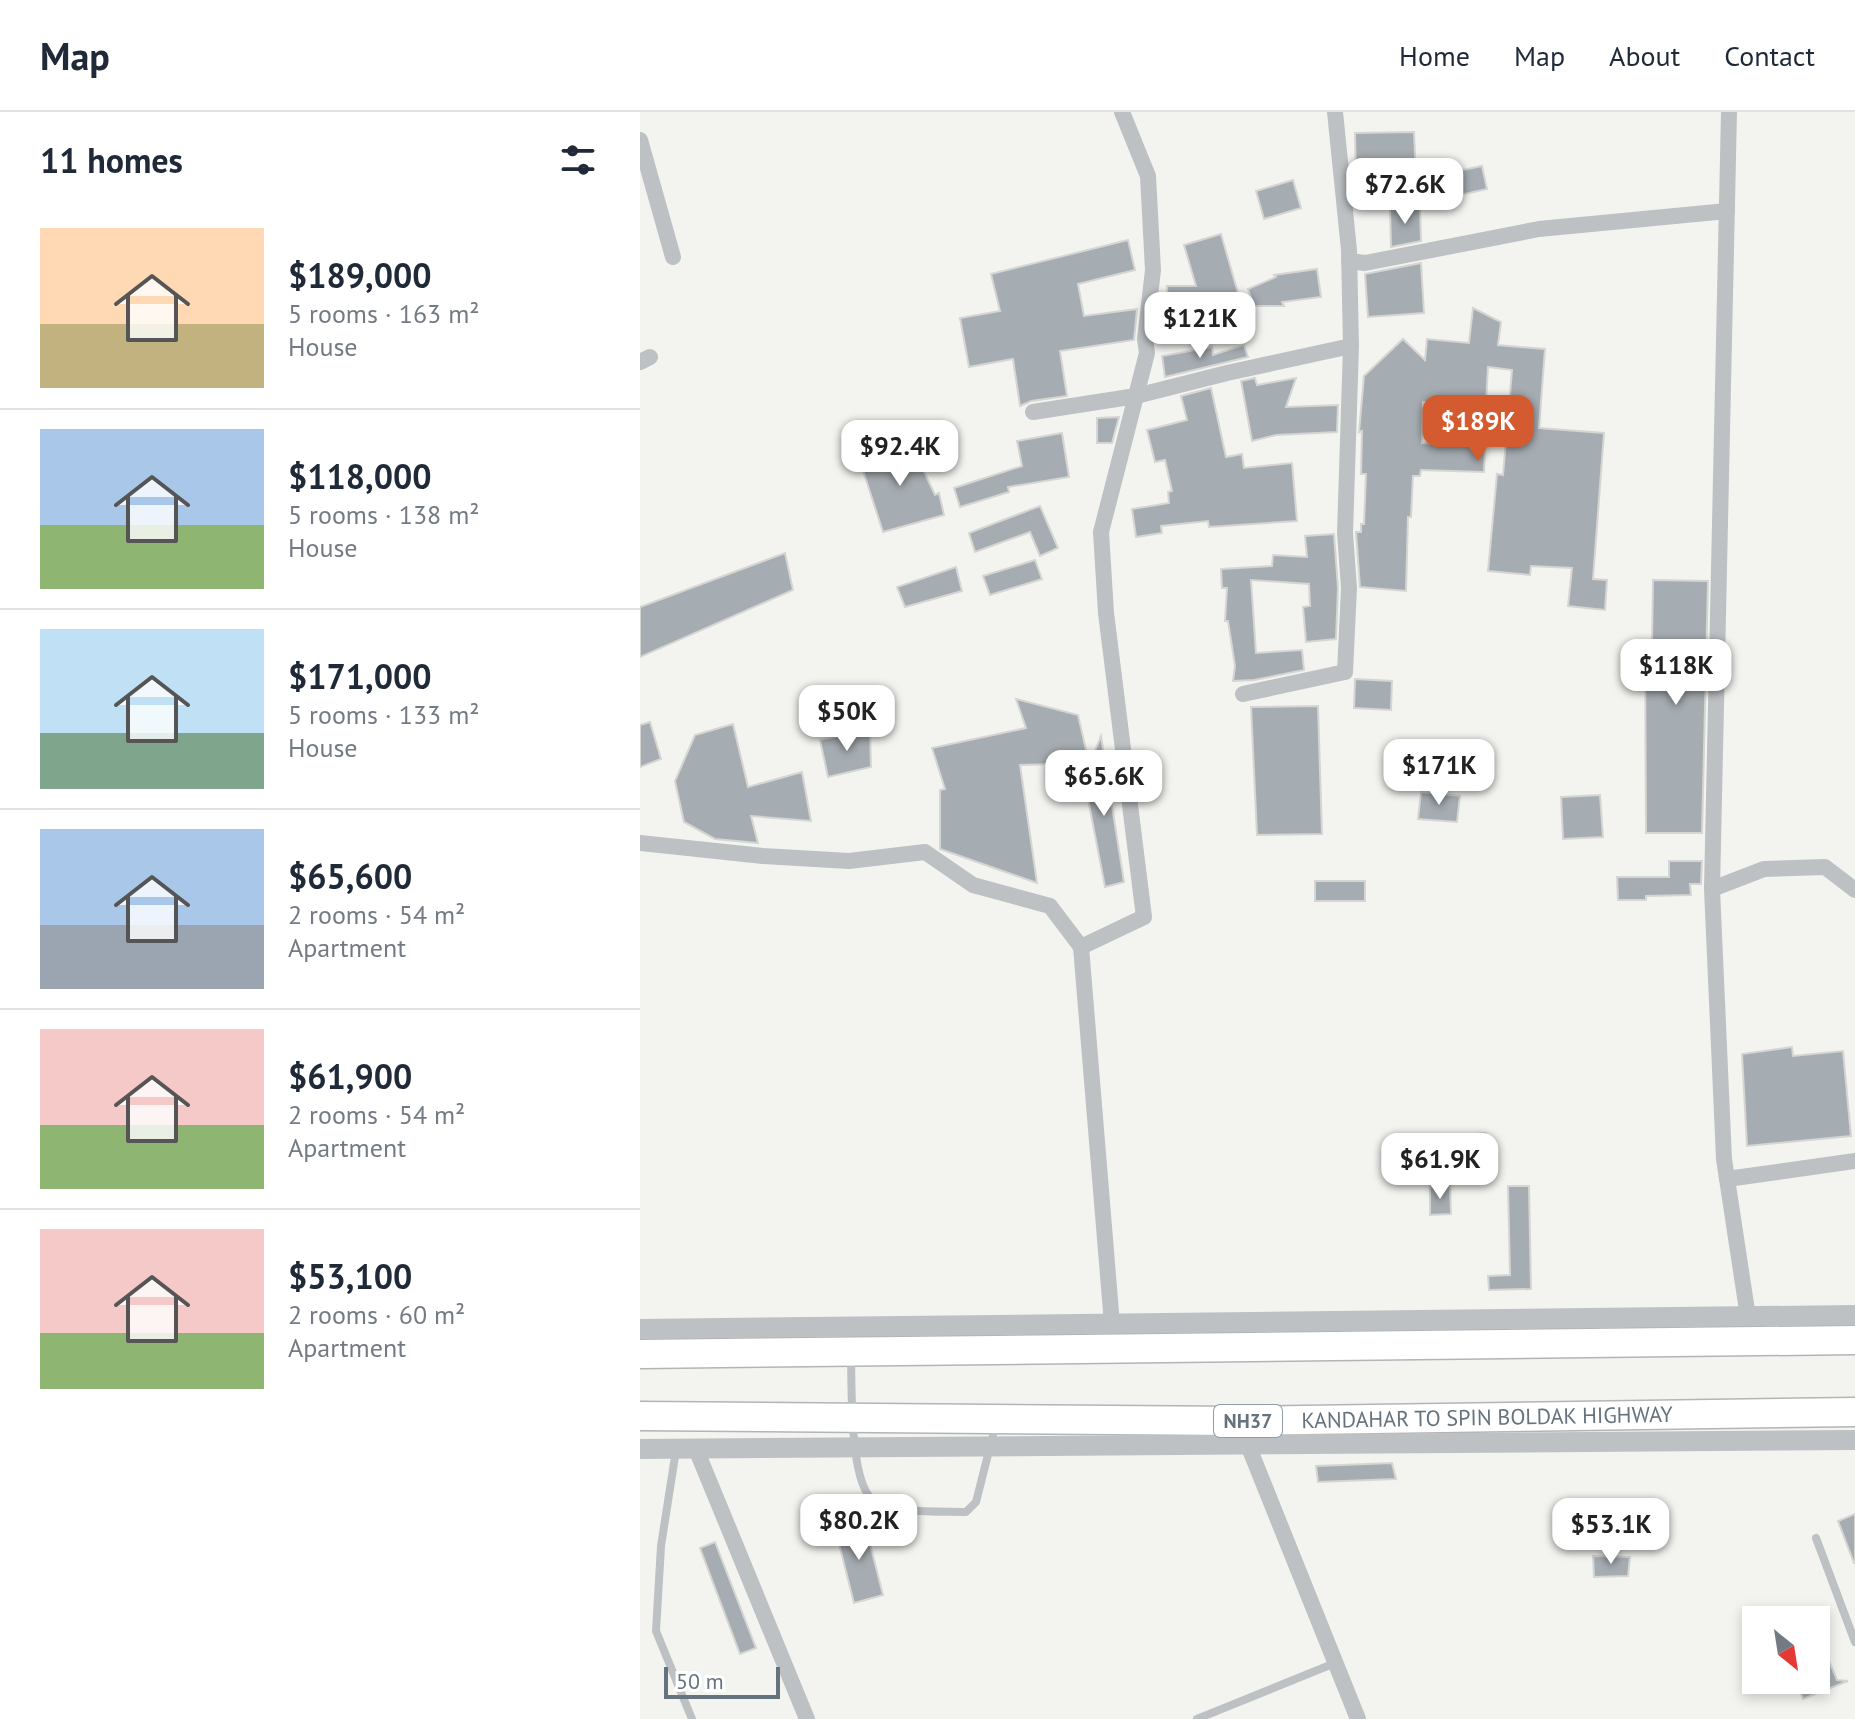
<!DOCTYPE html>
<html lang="en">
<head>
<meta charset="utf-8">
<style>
  body { margin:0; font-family:"PT Sans",sans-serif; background:#f2f2f3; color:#1f2937; height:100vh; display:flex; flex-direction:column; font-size:30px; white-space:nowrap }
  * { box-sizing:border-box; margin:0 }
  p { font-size:26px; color:#747a83 }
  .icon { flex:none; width:44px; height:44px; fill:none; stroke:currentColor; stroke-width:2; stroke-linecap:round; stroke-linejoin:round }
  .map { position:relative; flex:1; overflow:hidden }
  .drawer { display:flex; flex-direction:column; background:#fff; width:640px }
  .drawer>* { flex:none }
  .needle { width:52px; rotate:150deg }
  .controls { position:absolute; left:1102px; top:1494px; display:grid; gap:16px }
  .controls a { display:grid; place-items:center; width:88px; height:88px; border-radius:0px; background:#fff; box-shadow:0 4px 12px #0003; font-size:40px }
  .scale { position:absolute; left:24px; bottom:20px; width:116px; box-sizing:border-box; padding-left:8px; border:4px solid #65737e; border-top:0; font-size:22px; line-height:28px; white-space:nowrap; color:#65737e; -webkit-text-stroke:6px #fff; paint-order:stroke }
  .price { position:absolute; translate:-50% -68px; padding:0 18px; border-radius:16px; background:#fff; color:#222; font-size:26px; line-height:52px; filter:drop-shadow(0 2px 4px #0008) }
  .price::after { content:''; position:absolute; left:50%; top:48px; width:24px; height:18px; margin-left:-12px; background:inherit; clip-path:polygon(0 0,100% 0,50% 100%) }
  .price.active { background:#d45a30; color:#fff }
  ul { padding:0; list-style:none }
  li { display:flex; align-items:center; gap:24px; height:200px; padding:0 40px }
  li+li { border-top:2px solid #e0e1e3 }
  li span { display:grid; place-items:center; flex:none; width:224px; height:160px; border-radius:0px; color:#555 }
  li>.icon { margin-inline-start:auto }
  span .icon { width:96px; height:96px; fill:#fffc; stroke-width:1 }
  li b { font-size:34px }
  h2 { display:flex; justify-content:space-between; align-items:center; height:96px; padding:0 40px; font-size:34px }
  header { display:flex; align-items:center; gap:48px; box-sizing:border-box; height:112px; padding:0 40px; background:#fff; border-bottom:2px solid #e0e1e3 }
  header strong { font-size:38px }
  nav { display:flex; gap:44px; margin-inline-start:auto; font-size:28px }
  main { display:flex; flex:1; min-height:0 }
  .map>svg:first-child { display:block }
</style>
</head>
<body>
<header>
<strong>Map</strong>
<nav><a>Home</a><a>Map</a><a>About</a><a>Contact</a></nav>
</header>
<main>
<section class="drawer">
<h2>11 homes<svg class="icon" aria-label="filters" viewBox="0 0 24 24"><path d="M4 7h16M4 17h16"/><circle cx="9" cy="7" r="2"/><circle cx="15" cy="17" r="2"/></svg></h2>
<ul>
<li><span style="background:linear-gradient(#ffd9b3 60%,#c2b280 0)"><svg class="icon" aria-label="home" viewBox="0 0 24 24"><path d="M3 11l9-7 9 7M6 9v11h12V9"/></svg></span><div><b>$189,000</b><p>5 rooms · 163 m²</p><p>House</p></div></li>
<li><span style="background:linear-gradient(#a9c7e8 60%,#8fb573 0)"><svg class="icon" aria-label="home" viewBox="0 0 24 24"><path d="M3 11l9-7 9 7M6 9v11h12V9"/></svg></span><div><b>$118,000</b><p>5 rooms · 138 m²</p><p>House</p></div></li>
<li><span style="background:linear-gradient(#bfe0f5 65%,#7fa58c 0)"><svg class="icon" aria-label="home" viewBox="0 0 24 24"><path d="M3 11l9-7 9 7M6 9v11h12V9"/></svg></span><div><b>$171,000</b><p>5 rooms · 133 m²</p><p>House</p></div></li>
<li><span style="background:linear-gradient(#a9c7e8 60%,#9aa5b1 0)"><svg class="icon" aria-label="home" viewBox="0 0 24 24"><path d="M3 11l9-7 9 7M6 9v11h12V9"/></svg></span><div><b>$65,600</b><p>2 rooms · 54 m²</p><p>Apartment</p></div></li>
<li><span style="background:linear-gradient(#f6c9c9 60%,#8fb573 0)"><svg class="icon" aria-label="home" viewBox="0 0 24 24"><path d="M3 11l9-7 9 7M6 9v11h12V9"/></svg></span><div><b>$61,900</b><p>2 rooms · 54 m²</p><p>Apartment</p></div></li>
<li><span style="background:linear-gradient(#f6c9c9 65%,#8fb573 0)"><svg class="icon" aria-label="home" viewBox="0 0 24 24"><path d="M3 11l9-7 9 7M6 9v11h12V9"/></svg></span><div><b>$53,100</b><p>2 rooms · 60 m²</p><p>Apartment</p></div></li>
</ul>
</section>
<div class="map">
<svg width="1215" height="1607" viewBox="0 0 1215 1607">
  <rect width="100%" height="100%" fill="#f3f4f0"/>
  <g fill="#a6adb2" stroke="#d5d5d3" stroke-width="2">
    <polygon points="774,20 776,63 716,65 715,21"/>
    <polygon points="842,54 847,77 802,87 798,63"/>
    <polygon points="653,68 661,96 624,107 616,79"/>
    <polygon points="750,96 780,96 781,129 751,135"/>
    <polygon points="581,122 598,181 557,193 562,206 528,208 527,174 556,174 544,133"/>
    <polygon points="488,128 495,158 438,172 444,204 497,197 494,228 420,239 427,284 391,289 380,294 373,247 329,255 320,206 360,199 351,162"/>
    <polygon points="781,151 784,201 728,205 725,162"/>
    <polygon points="677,157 681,185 642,190 644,194 614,194 608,177 636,165 634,163"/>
    <polygon points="833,196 861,210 858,233 905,237 899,316 964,321 953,467 967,468 965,498 928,494 932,456 891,454 890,463 848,459 857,362 863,363 872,258 848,255 846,292 783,290 782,331 845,333 844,360 781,358 780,364 773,364 771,405 768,405 766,479 720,475 716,420 721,420 721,412 724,412 726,362 721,362 722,319 719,320 724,264 763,227 785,248 787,227 829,231"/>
    <polygon points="604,233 608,245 525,265 522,244 572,235 573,243"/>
    <polygon points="615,266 617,273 656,266 646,295 698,293 697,320 636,323 612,329 601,269"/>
    <polygon points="571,276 586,345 602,342 604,356 652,351 657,409 569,415 568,409 521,414 522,421 496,425 492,397 529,391 528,380 532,379 525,348 515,350 507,318 547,308 541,284"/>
    <polygon points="479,305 472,331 457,331 457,306"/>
    <polygon points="422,321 429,365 368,375 369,380 320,395 314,376 382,354 377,329"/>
    <polygon points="272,334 295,383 299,381 304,403 243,420 218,343"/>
    <polygon points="400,394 418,436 400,444 390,420 335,440 329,421"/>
    <polygon points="694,422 698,476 696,527 666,530 663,495 670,494 669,472 611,468 616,541 662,538 664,558 614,568 593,569 595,554 588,509 585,509 587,476 582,476 581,457 632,454 633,443 667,445 665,424"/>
    <polygon points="145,441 153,478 0,545 0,495"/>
    <polygon points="395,448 402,467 350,483 343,464"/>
    <polygon points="316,455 322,479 265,495 257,475"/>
    <polygon points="1013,468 1068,469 1062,721 1006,721 1005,532 1012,532"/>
    <polygon points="715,567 752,569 751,598 714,596"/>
    <polygon points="376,587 438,603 449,651 380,653 397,771 300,737 300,678 305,677 292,636 386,616"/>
    <polygon points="678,594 682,722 617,723 611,595"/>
    <polygon points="10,610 21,647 0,655 0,613"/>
    <polygon points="93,612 108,675 162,660 171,709 111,704 118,731 75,727 44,710 35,669 55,623"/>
    <polygon points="230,617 231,655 188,665 180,628"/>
    <polygon points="461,624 484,770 465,775 444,666"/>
    <polygon points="781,680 820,684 817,710 778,707"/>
    <polygon points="960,683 963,725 923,727 921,685"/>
    <polygon points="1029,749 1062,749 1061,772 1050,772 1051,783 1006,784 1006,788 978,788 977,765 1029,765"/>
    <rect x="675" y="769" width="50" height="20"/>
    <polygon points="1152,935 1153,944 1203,939 1211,1024 1107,1034 1102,942"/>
    <polygon points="846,1021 848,1055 811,1058 809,1024"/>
    <polygon points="810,1074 811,1102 790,1103 790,1075"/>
    <polygon points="868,1074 889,1074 891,1177 849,1178 848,1164 870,1163"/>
    <polygon points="752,1351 756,1367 678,1370 676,1354"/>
    <polygon points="1215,1402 1215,1451 1214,1451 1198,1409"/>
    <polygon points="224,1408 243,1483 214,1491 195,1416"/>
    <polygon points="75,1430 116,1536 100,1542 60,1436"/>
    <polygon points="953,1444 990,1445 988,1464 954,1465"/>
    <polygon points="1176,1518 1197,1568 1208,1569 1163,1587 1155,1568 1176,1568"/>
  </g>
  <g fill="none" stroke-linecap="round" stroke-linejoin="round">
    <g stroke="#b2b5b8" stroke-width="31">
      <g id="trunk">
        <polyline points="0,1242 1215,1228"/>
        <polyline points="0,1304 598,1309 1215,1300"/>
      </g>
    </g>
    <g stroke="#bdc1c4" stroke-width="8">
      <path d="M211 1245C212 1276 209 1372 234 1389 254 1402 302 1399 326 1400L336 1390 356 1311"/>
      <polyline points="36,1338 21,1434 16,1519 52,1607"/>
      <polyline points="1176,1426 1215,1530"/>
      <polyline points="557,1607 695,1551"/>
    </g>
    <g stroke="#bdc1c4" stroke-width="16">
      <polyline points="695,0 709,138 711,234"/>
      <polyline points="1089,0 1072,777 1084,1047 1108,1205"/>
      <polyline points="0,28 33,145"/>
      <polyline points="709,149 725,151 899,117 1087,99"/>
      <polyline points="0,250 10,245"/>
      <polyline points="393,300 496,284 587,261 711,234 705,421 709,476 705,560 603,582"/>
      <polyline points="0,731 123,744 209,749 285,740 333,773 410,794 441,835"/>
      <polyline points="1072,777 1124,757 1185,755 1215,778"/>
      <polyline points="1087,1067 1215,1049"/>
      <polyline points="472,1212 441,835 504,805 466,501 461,420 507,241 505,227 513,158 508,64 482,0"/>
      <polyline points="608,1333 718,1607"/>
      <polyline points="56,1337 167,1607"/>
    </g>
    <g stroke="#bdc1c4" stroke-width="20">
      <polyline points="0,1217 1215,1203"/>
      <polyline points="0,1337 1215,1328"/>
    </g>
    <use href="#trunk" stroke="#fff" stroke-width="28"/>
  </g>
  <g text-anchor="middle" stroke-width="8" stroke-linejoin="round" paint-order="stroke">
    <rect fill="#fff" stroke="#939da5" stroke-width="2" x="574" y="1293" width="68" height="32" rx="6"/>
    <g font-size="20" font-weight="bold" fill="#65737e">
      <text x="608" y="1316">NH37</text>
    </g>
    <g font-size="22" fill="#65737e" stroke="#fff">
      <text transform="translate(847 1305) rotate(-1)" y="8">KANDAHAR TO SPIN BOLDAK HIGHWAY</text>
    </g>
  </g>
</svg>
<div class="controls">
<a><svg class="needle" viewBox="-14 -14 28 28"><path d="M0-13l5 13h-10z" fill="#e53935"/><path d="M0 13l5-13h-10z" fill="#747a83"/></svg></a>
</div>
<div class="scale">50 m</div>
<b class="price" style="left:765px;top:114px">$72.6K</b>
<b class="price" style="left:560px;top:248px">$121K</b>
<b class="price active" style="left:838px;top:351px">$189K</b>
<b class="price" style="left:260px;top:376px">$92.4K</b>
<b class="price" style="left:1036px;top:595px">$118K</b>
<b class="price" style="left:207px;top:641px">$50K</b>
<b class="price" style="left:799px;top:695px">$171K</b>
<b class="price" style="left:464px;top:706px">$65.6K</b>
<b class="price" style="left:800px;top:1089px">$61.9K</b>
<b class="price" style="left:219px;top:1450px">$80.2K</b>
<b class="price" style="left:971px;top:1454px">$53.1K</b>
</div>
</main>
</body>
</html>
